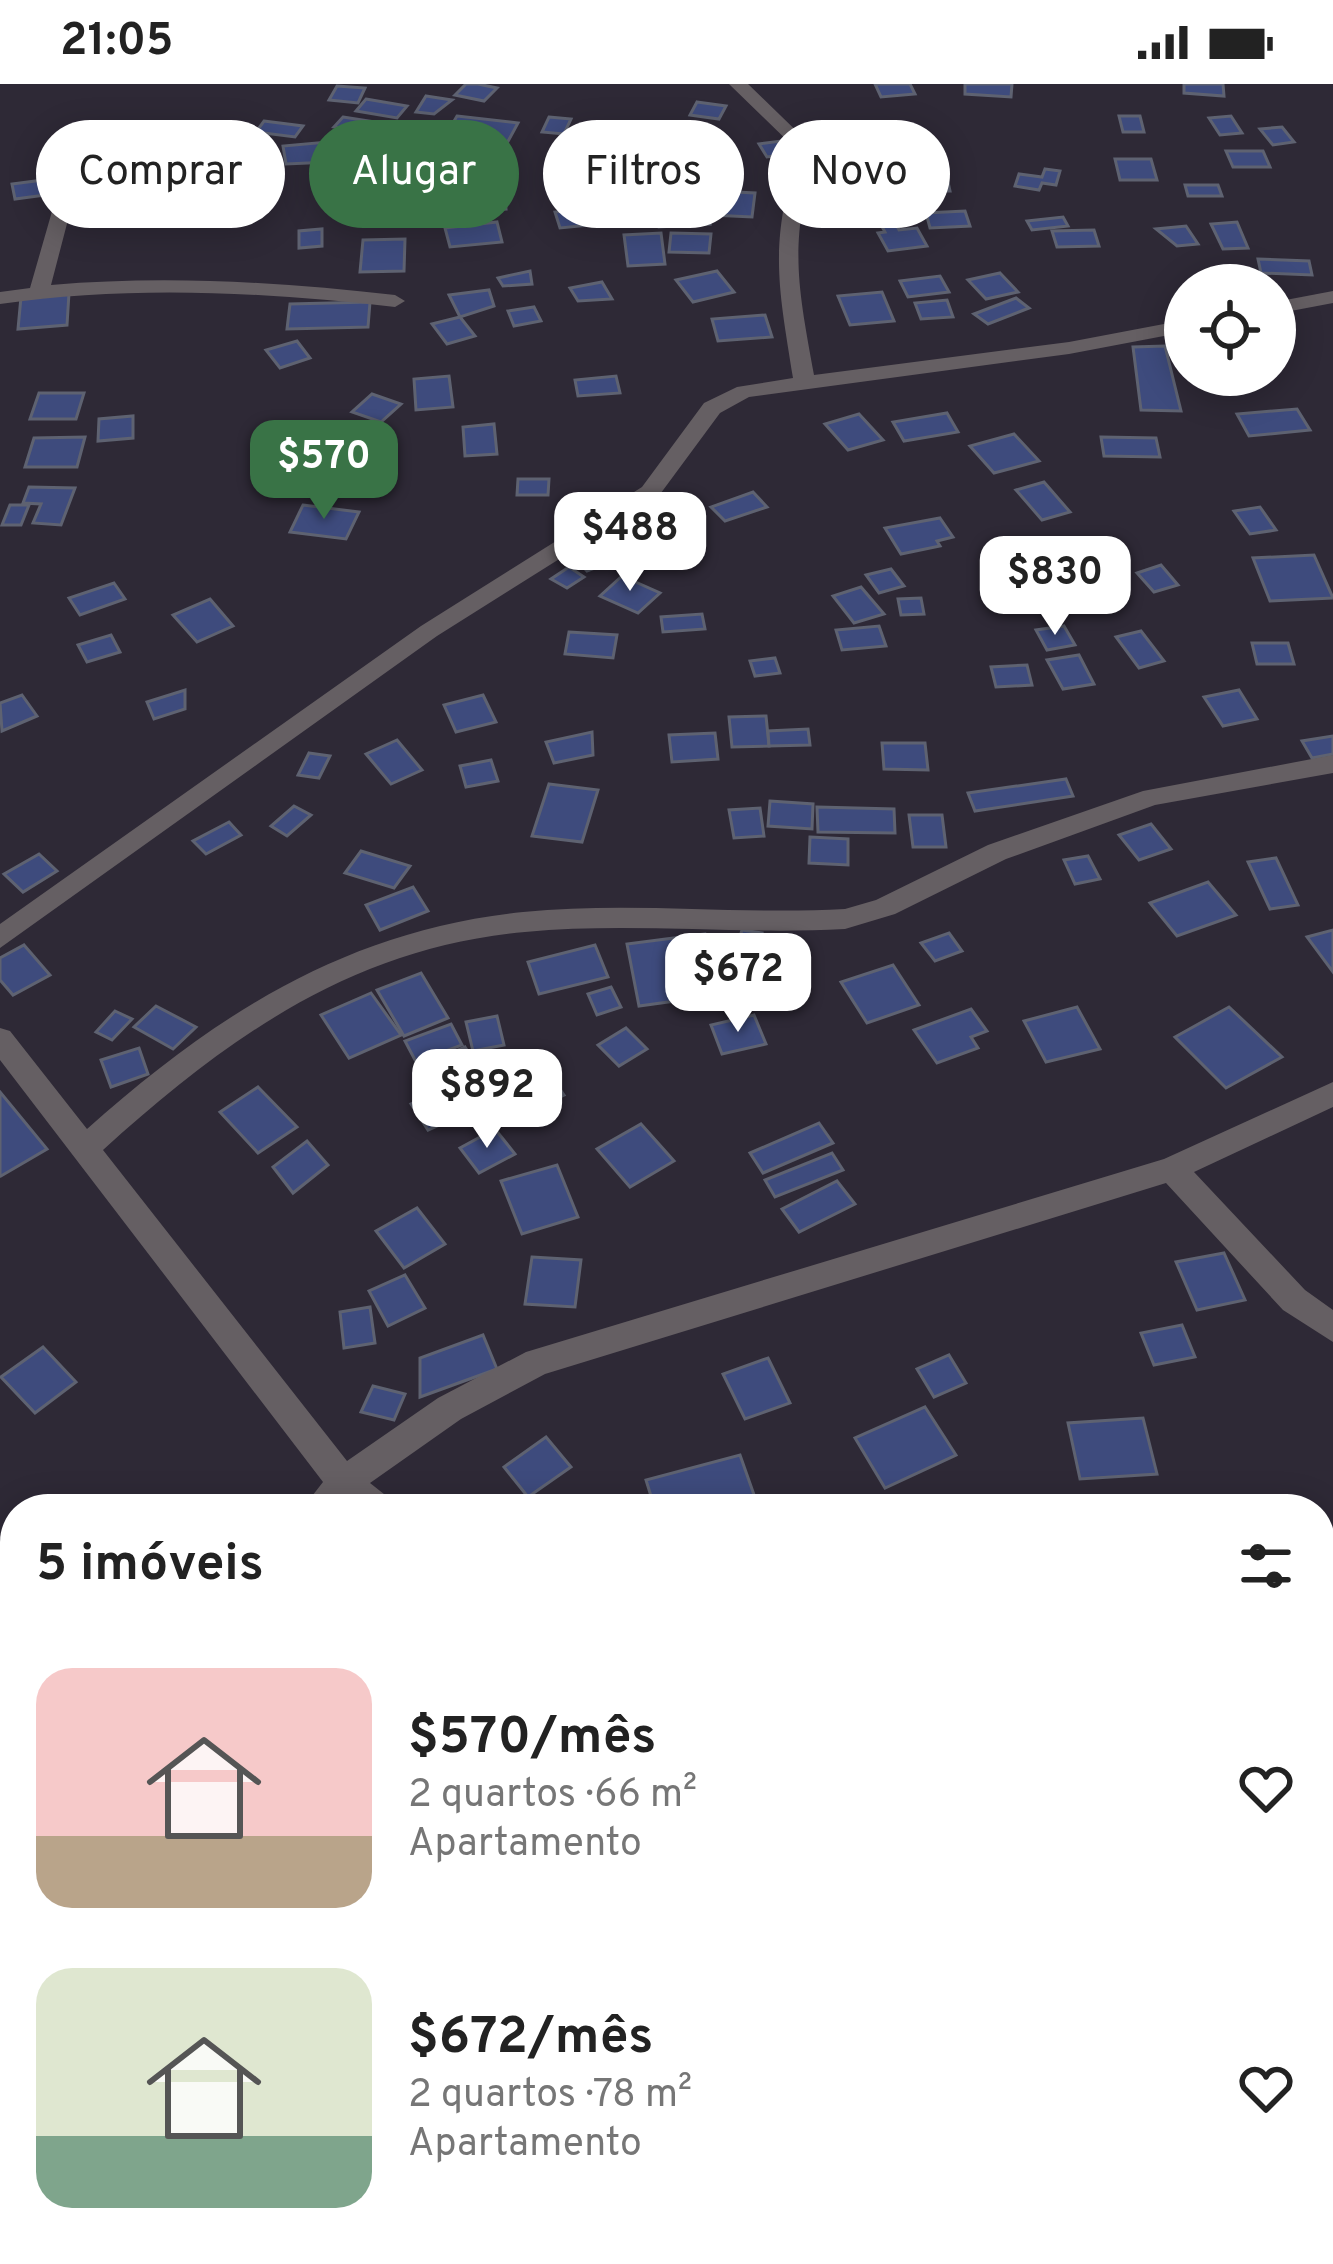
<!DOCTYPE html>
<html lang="pt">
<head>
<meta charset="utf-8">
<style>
  body { margin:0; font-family:Overpass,sans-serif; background:#f2f2f2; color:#222; height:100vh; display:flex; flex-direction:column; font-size:45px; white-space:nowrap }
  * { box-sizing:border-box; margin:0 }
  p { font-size:39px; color:#767676 }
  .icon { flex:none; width:66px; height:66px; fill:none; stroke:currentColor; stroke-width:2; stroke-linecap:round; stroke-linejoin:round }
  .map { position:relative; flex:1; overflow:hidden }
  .panel { position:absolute; left:0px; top:1410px; width:1335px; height:771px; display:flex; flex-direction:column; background:#fff; border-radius:48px 48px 0 0; box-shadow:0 6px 30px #0003 }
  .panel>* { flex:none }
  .guide { position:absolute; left:36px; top:36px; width:1263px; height:108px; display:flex; gap:24px }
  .tools { position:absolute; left:1164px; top:180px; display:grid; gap:24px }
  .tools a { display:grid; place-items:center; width:132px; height:132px; border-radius:50%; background:#fff; box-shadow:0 6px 30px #0003; font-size:60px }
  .price { position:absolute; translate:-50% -102px; padding:0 27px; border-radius:24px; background:#fff; color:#222; font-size:39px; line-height:78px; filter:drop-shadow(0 3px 6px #0008) }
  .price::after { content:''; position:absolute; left:50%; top:72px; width:36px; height:27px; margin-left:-18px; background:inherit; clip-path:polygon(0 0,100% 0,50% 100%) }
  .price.on { background:#397346; color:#fff }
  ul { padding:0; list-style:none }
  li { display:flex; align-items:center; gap:36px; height:300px; padding:0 36px }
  li span { display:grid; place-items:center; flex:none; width:336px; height:240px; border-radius:36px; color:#555 }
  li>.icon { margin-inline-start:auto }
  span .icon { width:144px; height:144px; fill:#fffc; stroke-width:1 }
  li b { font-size:51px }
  h2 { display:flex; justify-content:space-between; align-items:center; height:144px; padding:0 36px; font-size:51px }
  .tag { padding:0 42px; border-radius:54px; background:#fff; box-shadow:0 6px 30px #0003; font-size:42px; line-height:108px }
  .tag.on { background:#397346; color:#fff }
  .status { display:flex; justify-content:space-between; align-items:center; height:84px; padding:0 60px; background:#fff; direction:ltr }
  .status svg { height:33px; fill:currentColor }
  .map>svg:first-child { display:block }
</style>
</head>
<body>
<div class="status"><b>21:05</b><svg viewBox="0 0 49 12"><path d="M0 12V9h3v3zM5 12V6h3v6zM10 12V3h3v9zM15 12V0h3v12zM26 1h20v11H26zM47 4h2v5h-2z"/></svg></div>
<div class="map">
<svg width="1333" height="2180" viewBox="0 0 1333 2180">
  <rect width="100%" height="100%" fill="#2e2936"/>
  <g fill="#3e4b7d" stroke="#5e6271" stroke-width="3">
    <polygon points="466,0 478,0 497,4 484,17 455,11"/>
    <polygon points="875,0 910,0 915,10 881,13"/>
    <polygon points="965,0 1012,0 1011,13 965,10"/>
    <polygon points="1184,0 1223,0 1224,12 1184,9"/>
    <polygon points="337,2 365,4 358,19 329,16"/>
    <polygon points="426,12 452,16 434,30 416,28"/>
    <polygon points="366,15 407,22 397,34 356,27"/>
    <polygon points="697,18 726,22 719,35 690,31"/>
    <polygon points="457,32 518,39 506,61 441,59"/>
    <polygon points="1119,32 1140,32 1144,48 1123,48"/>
    <polygon points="1231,32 1242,49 1220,51 1209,34"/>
    <polygon points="343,33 382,39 374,49 334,43"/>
    <polygon points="549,33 571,35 564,50 542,48"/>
    <polygon points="264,37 303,42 295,53 256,48"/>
    <polygon points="1282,43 1294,58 1273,61 1260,45"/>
    <polygon points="655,47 697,55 685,71 643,63"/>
    <polygon points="184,49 184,68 151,70 152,51"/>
    <polygon points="922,49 927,64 902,65 897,50"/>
    <polygon points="789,56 797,69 767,73 759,60"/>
    <polygon points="327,58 330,78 286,80 283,62"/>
    <polygon points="278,67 282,84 201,93 199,76"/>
    <polygon points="1226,67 1263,67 1270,83 1233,83"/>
    <polygon points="1115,75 1151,75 1157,96 1120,96"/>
    <polygon points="363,77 357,93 317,91 330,78"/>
    <polygon points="844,81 885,84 880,104 839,101"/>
    <polygon points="1045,85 1060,87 1056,101 1042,99 1039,106 1015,102 1019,90 1042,93"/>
    <polygon points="946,89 950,107 921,107 918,90"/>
    <polygon points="51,95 53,110 15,115 12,100"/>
    <polygon points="503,99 506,125 452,128 451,102"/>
    <polygon points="1185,101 1218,101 1222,112 1188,112"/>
    <polygon points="437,103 441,116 383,122 380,108"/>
    <polygon points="714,107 755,109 752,133 711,131"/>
    <polygon points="643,112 645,136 619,137 617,113"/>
    <polygon points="703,114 710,140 659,143 653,117"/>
    <polygon points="606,123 611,139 560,144 555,128"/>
    <polygon points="805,123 861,126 860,141 803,138"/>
    <polygon points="965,127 970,142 930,144 926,129"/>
    <polygon points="1063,133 1068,142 1032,146 1027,137"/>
    <polygon points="497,138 502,158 450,163 445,144"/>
    <polygon points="895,138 899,146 917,144 927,162 888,167 878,149 885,148 880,139"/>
    <polygon points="1237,138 1248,164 1223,165 1211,140"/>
    <polygon points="1186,142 1198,160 1177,162 1156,145"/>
    <polygon points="322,145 322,162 299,164 299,147"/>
    <polygon points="1094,146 1099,162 1057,163 1052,147"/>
    <polygon points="661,149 665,180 628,182 624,151"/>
    <polygon points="671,149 711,150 709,169 669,168"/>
    <polygon points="405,155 404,187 360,188 363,156"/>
    <polygon points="1258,175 1309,177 1312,191 1261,189"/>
    <polygon points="530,187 532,200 503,202 498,194"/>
    <polygon points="717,187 734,208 693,218 676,196"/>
    <polygon points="1000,189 1018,208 986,215 968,196"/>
    <polygon points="940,192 949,208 908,213 900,197"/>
    <polygon points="602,198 612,215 578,217 570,204"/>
    <polygon points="489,206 494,222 460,233 449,211"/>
    <polygon points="882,208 894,237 850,241 838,212"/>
    <polygon points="69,209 67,241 18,245 21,213"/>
    <polygon points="1016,214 1029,224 988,240 974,230"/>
    <polygon points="947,216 953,233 921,235 915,219"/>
    <polygon points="370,218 368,243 287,245 290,220"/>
    <polygon points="534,223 541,237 514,242 508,227"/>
    <polygon points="765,231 772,253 718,257 712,235"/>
    <polygon points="460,233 475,252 447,260 432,240"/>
    <polygon points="297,257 310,274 280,284 266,266"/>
    <polygon points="1165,262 1181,327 1141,326 1133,263"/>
    <polygon points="449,292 453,323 416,326 414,295"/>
    <polygon points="616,292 620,309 578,312 575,296"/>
    <polygon points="39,309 84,309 76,335 30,335"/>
    <polygon points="372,310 401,320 381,338 352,328"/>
    <polygon points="1297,325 1310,346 1249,352 1237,330"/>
    <polygon points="947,329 958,348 904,357 893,338"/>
    <polygon points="859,330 883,356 848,366 825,340"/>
    <polygon points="133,332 133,354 98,357 99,335"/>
    <polygon points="299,340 326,347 309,368 281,360"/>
    <polygon points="494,340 497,370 465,372 463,343"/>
    <polygon points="1014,350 1039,377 994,389 970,362"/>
    <polygon points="85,353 77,383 25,383 34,354"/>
    <polygon points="1101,353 1156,354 1160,373 1104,372"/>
    <polygon points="340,371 374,391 348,407 314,387"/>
    <polygon points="518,395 549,395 548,411 517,411"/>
    <polygon points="1044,398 1070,428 1042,436 1016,406"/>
    <polygon points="29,403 75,404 61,441 33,439 41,420 23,419"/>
    <polygon points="753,408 767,423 725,437 711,423"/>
    <polygon points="10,421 29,421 21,441 2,441"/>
    <polygon points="303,421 359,428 346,455 290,448"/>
    <polygon points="1260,423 1276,446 1250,450 1234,427"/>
    <polygon points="940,434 953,453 937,457 940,462 901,470 885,444"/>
    <polygon points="599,465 611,478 587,487 575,474"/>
    <polygon points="1314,471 1333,514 1270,517 1253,474"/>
    <polygon points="1161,481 1178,501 1154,508 1137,489"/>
    <polygon points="569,483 584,493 567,504 551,495"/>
    <polygon points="891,485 904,502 879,509 866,491"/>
    <polygon points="622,492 660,509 638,529 600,512"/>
    <polygon points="114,499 125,515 80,531 69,514"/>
    <polygon points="861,503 884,530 854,539 833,512"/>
    <polygon points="921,514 924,530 901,531 898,515"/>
    <polygon points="210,515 233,542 197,558 173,531"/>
    <polygon points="702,530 705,545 663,548 661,533"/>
    <polygon points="879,542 886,562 842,566 836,546"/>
    <polygon points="1064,542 1075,561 1047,566 1036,546"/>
    <polygon points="1141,547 1164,577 1139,584 1116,553"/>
    <polygon points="569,548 617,551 613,574 565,570"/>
    <polygon points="111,551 120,568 87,578 78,561"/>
    <polygon points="1252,559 1288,559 1294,580 1257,580"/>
    <polygon points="1079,571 1094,600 1063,605 1047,576"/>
    <polygon points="775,574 780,589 755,592 750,577"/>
    <polygon points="1027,581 1032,601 996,603 991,583"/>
    <polygon points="185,606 185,625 154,635 147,618"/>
    <polygon points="1239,606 1257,635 1223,642 1204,613"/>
    <polygon points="22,611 37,632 2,647 0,619"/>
    <polygon points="483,611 496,638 456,648 444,621"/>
    <polygon points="766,632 769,662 732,663 729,633"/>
    <polygon points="808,645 810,661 769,662 768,647"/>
    <polygon points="592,648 593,671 554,679 546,658"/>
    <polygon points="715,649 718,675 672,678 669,651"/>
    <polygon points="1333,652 1333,670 1312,674 1302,657"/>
    <polygon points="397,656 422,686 391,700 366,670"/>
    <polygon points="882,659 925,659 928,686 884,685"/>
    <polygon points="309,669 330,672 319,694 298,691"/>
    <polygon points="491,676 498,697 466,703 460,682"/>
    <polygon points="1066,695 1073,712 975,727 968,709"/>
    <polygon points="549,700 598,706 582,758 532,752"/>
    <polygon points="770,717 813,720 812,745 768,742"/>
    <polygon points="294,722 311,731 287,752 271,742"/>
    <polygon points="817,723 894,725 895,749 818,748"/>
    <polygon points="760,724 764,752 734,754 729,726"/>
    <polygon points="909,731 942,731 946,763 913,763"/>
    <polygon points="229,738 241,751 206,770 193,757"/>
    <polygon points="1151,740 1171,765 1139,776 1119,751"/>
    <polygon points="810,753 848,755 848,781 809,779"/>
    <polygon points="361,767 410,782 394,804 345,789"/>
    <polygon points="39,770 57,787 23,808 4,790"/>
    <polygon points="1088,772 1100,795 1075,800 1064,776"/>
    <polygon points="1276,774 1298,821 1270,825 1248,778"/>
    <polygon points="1208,798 1236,831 1177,852 1150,819"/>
    <polygon points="413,803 428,827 380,846 366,821"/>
    <polygon points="742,846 762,849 754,879 733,875"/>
    <polygon points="1333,846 1333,888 1307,853"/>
    <polygon points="949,849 962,867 935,877 921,859"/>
    <polygon points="705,850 719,911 639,922 627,860"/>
    <polygon points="24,861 50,891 13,911 0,896 0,874"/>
    <polygon points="595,861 608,893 539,910 528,878"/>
    <polygon points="893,881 919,921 867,939 841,898"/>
    <polygon points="421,889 448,934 404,952 377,906"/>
    <polygon points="611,903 621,923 597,931 588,910"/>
    <polygon points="371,909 401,951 349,974 321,931"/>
    <polygon points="156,922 196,943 173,965 134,943"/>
    <polygon points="1077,923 1100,965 1046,978 1024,937"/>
    <polygon points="1229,923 1282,973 1226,1004 1175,953"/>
    <polygon points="971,925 987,947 971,953 978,964 937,979 914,946"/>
    <polygon points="115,927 132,935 112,956 96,948"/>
    <polygon points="754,931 766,960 722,970 711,941"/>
    <polygon points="497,932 504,961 473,967 466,938"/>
    <polygon points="451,940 462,961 416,978 405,957"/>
    <polygon points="626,944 647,965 619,982 598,961"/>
    <polygon points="465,963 478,983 434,1003 421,983"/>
    <polygon points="139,964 148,990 111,1003 101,976"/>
    <polygon points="535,968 564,1011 516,1033 487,990"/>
    <polygon points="456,1000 473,1026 428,1046 411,1020"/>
    <polygon points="258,1003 297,1043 258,1069 220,1028"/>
    <polygon points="0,1008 47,1065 1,1092 0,1090"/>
    <polygon points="819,1039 833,1059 763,1089 750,1069"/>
    <polygon points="641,1040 674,1077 630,1103 597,1065"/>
    <polygon points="495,1045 515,1070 479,1089 460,1064"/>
    <polygon points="307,1057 328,1081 293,1109 273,1083"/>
    <polygon points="832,1069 843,1086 775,1113 765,1096"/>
    <polygon points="557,1081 578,1133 522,1150 501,1097"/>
    <polygon points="837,1097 855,1120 799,1148 782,1125"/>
    <polygon points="417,1124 445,1160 404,1184 376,1147"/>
    <polygon points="1224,1169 1245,1216 1197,1226 1176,1178"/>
    <polygon points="532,1173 581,1176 575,1223 525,1220"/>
    <polygon points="405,1191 425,1224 388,1242 369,1207"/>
    <polygon points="370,1223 375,1259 344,1264 340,1228"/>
    <polygon points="1182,1241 1195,1273 1154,1281 1141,1249"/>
    <polygon points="483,1251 497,1285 420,1313 420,1274"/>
    <polygon points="43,1263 76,1298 35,1329 1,1293"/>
    <polygon points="949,1271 966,1299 934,1313 917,1285"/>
    <polygon points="768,1274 790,1319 745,1335 723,1290"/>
    <polygon points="373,1302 405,1310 394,1336 361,1328"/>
    <polygon points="925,1323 956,1371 885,1404 855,1354"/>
    <polygon points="1143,1334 1157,1390 1080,1395 1068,1339"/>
    <polygon points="546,1353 571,1383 528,1413 504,1383"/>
    <polygon points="740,1371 759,1425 655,1425 646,1396"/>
    <polygon points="0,1941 15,1958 15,1971 0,1987"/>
    <polygon points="14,2159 15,2166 33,2180 0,2180"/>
  </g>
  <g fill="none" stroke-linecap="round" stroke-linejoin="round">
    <g fill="#655f63" fill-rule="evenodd">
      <path d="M729 0H748L816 66C789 160 797 197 814 291L1069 258 1185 236V248L1069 270 749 313 720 329 658 413 437 552 0 864V840L421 542 642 403 704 319 737 303 793 294C778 200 769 161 798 67Z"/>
      <path d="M126 78 133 80V88L82 102 75 109 51 201C166 191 280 198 395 211L405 217 395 223C263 208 132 201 0 220V208L30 204 59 103 68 94Z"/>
      <polygon points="1333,207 1333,219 1275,230 1275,218"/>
      <path d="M1333 671V689L1155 721 1006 775 895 830 845 845C739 851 631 838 525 848 352 864 228 953 103 1066L347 1377 438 1314 526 1268 1164 1075 1333 998V1023L1194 1088 1305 1206 1333 1226V1258L1283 1226 1166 1099 545 1290 461 1335 370 1399 389 1414 394 1425 346 1421 302 1425 323 1398 0 976V944L10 947 87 1045C216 930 347 846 523 828 630 817 738 831 845 825L876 816 988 761 1143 707Z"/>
      <polygon points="15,1724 15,1772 0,1780 0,1732"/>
      <polygon points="1320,2140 1333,2145 1333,2180 1311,2180 1301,2166 1320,2166"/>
      <polygon points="903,2166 950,2166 944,2180 897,2180"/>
    </g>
  </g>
</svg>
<div class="tools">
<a><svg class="icon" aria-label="locate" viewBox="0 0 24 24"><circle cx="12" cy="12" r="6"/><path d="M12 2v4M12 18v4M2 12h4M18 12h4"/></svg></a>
</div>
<b class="price on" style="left:324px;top:438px">$570</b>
<b class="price" style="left:630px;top:510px">$488</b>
<b class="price" style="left:1055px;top:554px">$830</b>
<b class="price" style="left:738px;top:951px">$672</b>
<b class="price" style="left:487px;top:1067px">$892</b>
<div class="guide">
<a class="tag">Comprar</a>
<a class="tag on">Alugar</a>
<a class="tag">Filtros</a>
<a class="tag">Novo</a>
</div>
<section class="panel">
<h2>5 imóveis<svg class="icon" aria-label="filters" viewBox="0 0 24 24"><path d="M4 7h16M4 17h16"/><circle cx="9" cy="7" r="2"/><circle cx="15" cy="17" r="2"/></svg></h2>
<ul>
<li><span style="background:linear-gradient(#f6c9c9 70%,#b9a48a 0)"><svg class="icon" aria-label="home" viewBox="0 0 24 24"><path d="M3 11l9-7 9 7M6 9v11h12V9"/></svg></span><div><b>$570/mês</b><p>2 quartos · 66 m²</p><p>Apartamento</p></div><svg class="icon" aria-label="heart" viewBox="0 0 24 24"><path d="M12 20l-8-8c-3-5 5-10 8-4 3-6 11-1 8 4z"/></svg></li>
<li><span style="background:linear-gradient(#dfe7d0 70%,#7fa58c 0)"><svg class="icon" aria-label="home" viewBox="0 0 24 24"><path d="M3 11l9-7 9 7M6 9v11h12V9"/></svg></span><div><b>$672/mês</b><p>2 quartos · 78 m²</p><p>Apartamento</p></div><svg class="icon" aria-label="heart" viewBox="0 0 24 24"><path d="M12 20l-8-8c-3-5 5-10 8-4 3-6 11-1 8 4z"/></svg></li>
</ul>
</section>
</div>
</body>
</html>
